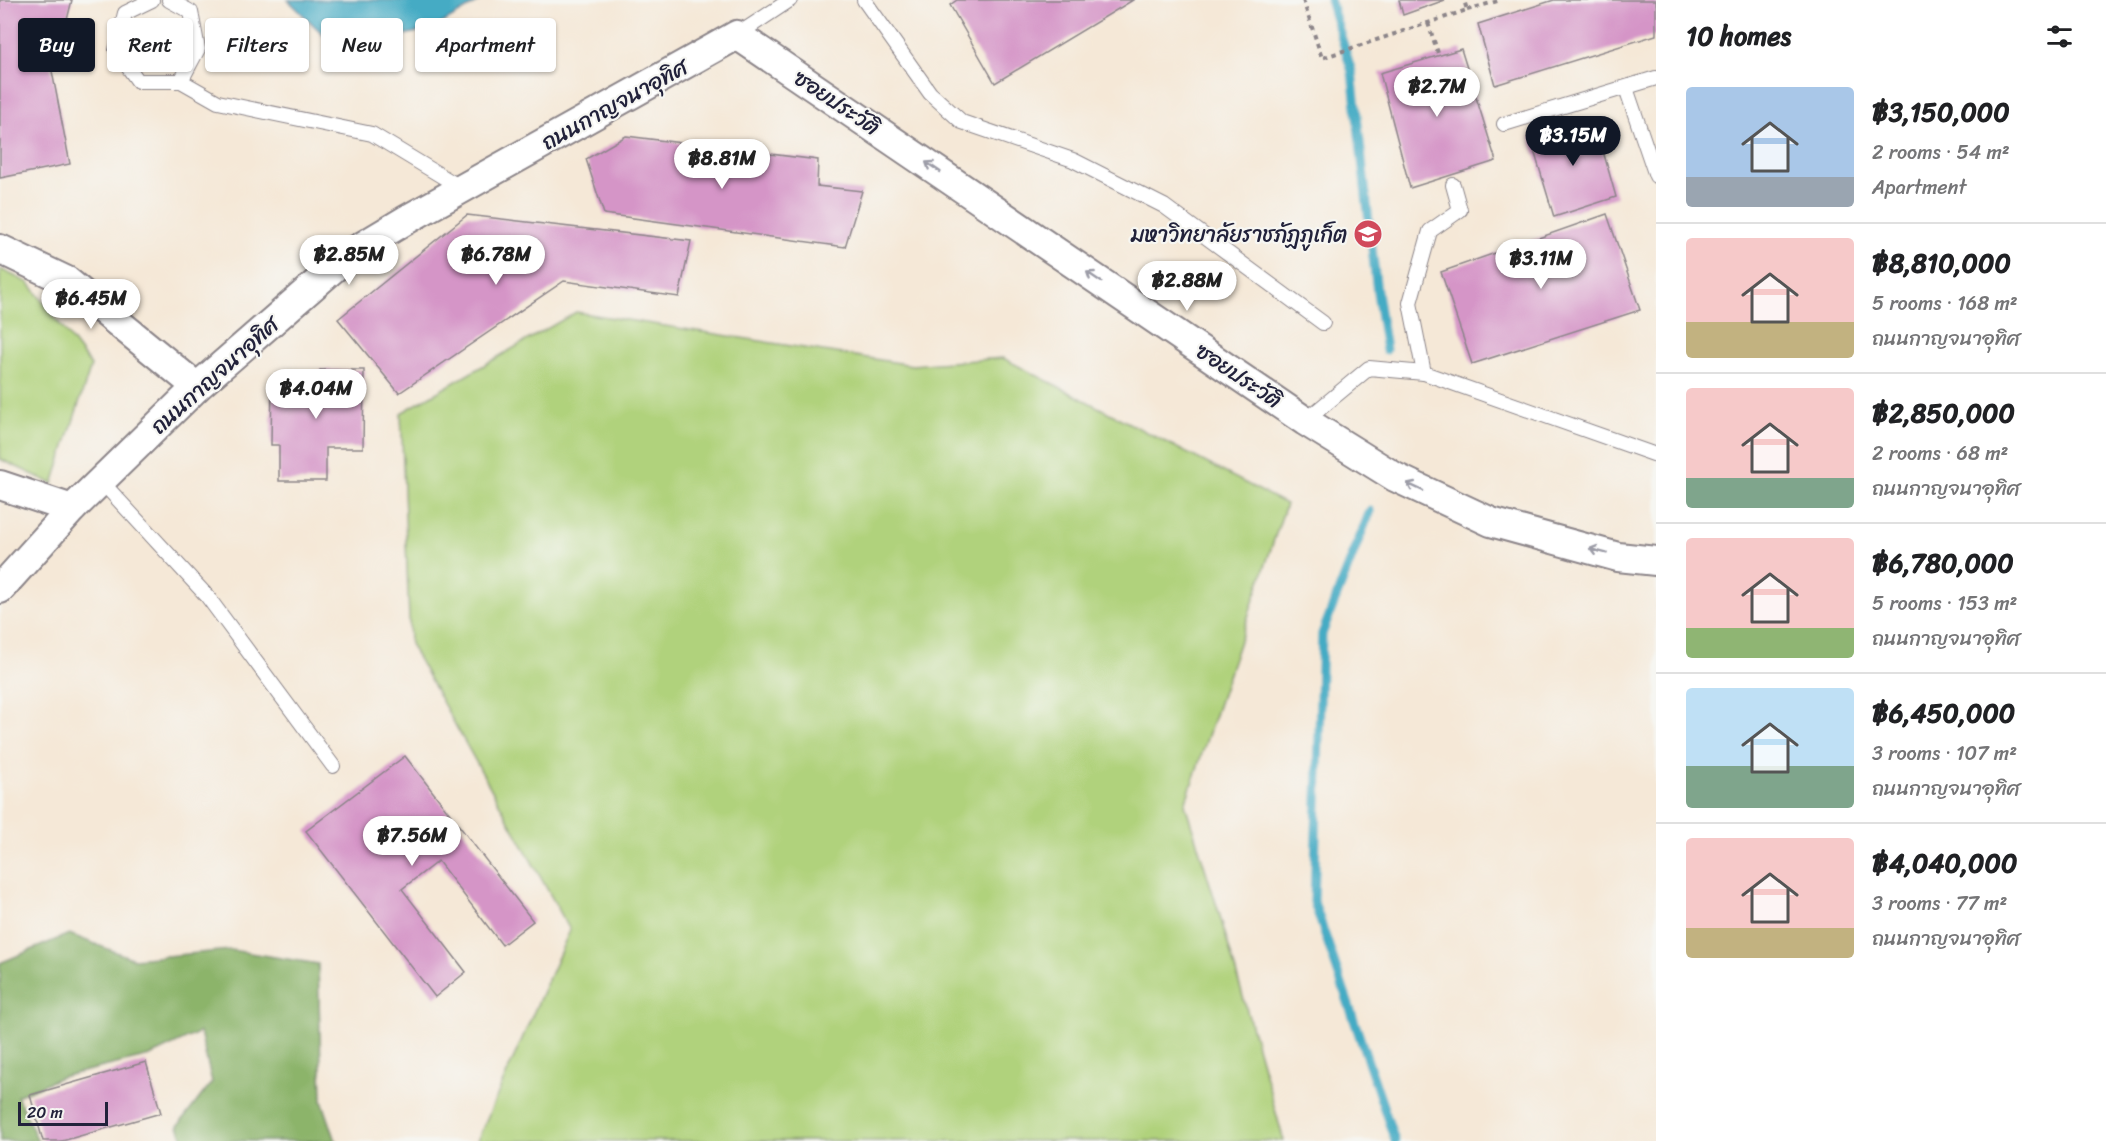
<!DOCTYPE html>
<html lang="en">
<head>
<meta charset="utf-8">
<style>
  body { margin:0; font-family:Sriracha,"Playpen Sans Thai",sans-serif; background:#f6f6f6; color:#202124; height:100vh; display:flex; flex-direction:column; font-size:22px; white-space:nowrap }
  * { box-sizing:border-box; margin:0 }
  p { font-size:20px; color:#757577 }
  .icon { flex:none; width:33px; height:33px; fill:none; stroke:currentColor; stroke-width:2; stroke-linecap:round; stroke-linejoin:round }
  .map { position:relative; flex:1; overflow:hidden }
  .drawer { display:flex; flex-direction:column; background:#fff; width:450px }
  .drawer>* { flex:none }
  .banner { position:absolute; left:18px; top:18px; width:570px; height:54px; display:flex; gap:12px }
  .scale { position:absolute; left:18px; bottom:15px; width:90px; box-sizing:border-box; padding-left:6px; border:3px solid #22223b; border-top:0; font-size:16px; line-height:21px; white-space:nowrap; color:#22223b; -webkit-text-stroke:4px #f6f6f2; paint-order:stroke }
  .price { position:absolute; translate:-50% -51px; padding:0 14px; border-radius:21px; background:#fff; color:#222; font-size:20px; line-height:39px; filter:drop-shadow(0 2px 3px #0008) }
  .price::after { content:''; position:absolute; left:50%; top:36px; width:18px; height:14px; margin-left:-9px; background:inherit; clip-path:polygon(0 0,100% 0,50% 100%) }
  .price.current { background:#111827; color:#fff }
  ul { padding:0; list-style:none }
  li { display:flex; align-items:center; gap:18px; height:150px; padding:0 30px }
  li+li { border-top:2px solid #e0e0e0 }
  li span { display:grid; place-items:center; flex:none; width:168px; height:120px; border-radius:6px; color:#555 }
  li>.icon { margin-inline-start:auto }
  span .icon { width:72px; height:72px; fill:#fffc; stroke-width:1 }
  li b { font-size:26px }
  h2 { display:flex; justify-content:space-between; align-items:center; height:72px; padding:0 30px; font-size:26px }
  .tag { padding:0 21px; border-radius:6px; background:#fff; box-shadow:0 2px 4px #0004; font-size:21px; line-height:54px }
  .tag.current { background:#111827; color:#fff }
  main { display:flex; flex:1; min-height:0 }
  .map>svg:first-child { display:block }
</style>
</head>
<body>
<main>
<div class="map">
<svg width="1656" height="1141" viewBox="0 0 1656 1141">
  <rect width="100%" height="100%" fill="#f6f6f2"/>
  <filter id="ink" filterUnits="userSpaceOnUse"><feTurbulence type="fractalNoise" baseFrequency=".0167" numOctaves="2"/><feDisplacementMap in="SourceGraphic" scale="12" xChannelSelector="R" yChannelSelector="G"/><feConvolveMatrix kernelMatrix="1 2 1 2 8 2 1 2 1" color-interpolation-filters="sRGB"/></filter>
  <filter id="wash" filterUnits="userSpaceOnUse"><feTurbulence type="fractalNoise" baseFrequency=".008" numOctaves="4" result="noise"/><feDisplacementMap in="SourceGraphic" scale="24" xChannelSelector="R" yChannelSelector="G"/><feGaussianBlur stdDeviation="1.35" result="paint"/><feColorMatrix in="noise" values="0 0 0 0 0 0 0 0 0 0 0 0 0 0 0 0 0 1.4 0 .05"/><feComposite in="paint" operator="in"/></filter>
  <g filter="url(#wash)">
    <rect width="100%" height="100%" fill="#f5e8d7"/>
    <g fill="#b0d27b" stroke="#697a5b" stroke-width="1.5">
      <polygon points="0,269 29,283 91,366 53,484 0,459"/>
      <polygon points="576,312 912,365 1003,358 1286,504 1185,804 1220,916 1284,1141 477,1141 570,930 410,644 401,413"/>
    </g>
    <polygon fill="#8cb46b" stroke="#576b53" stroke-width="1.5" points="69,934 134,959 231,950 318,964 322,1100 336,1141 184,1141 178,1126 212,1082 200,1032 150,1056 61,1077 17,1096 38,1141 0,1141 0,963"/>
    <polygon fill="#45abc4" stroke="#346680" stroke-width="1.5" points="288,0 482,0 432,29 338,49"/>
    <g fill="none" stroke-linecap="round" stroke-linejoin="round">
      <g stroke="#45abc4" stroke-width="9">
        <polyline points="1330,0 1352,72 1377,292 1386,350"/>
        <polyline points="1370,511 1322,634 1314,902 1395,1141"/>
      </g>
    </g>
    <g id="blocks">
      <g fill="#d595c7">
        <polygon points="0,0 72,0 68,16 60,30 45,35 70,164 0,178"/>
        <polygon points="957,0 1133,0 995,83 950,5"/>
        <polygon points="1399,0 1445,0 1403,15"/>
        <polygon points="1554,0 1656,0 1656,35 1495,85 1478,24"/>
        <polygon points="1461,49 1496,161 1410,188 1380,73"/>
        <polygon points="1594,119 1616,197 1554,217 1530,137"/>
        <polygon points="626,136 818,160 817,186 862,191 845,247 604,214 586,159"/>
        <polygon points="1607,214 1640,310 1472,364 1441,272"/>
        <polygon points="467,215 691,241 679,297 564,281 399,393 338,319"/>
        <polygon points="320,370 364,370 363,448 326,448 326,481 279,481 279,445 271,445 272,376 320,377"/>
        <polygon points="405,756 533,921 502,945 438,861 402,889 466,972 435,997 306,831"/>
        <polygon points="146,1062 161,1113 62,1141 43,1141 30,1095"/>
      </g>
    </g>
  </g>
  <g filter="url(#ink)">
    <use href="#blocks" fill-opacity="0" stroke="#8c8589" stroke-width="1.5"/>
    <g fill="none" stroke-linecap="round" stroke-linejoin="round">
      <g stroke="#8c8589" stroke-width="16">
        <g id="service">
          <polyline points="152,0 125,13 116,50 138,81 181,81 218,102 372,134 463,189"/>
          <polyline points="169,0 191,12 198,49 181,81"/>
          <polyline points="864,0 930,93 962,122 1073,160 1164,206 1323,323"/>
          <polyline points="737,35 790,0"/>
          <polyline points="1626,88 1656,176"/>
          <polyline points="1504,124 1656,78"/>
          <polyline points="1424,373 1410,303 1430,231 1460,210 1453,185"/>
          <polyline points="1305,421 1369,368 1424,373 1656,455"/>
          <polyline points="101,481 207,596 333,766"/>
        </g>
      </g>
      <g stroke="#8c8589" stroke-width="32">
        <g id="minor">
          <polyline points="0,249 67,281 197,387"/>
          <polyline points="0,485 72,509"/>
          <polyline points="0,589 72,509 197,387 351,253 406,220 737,35 1305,421 1395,477 1491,522 1618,557 1656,561"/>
        </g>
      </g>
      <g stroke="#8c8589" stroke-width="4" stroke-dasharray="4.5 4.5" stroke-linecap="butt">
        <polyline points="1303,0 1322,58 1467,10 1464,0"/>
        <polyline points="1467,10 1501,0"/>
        <polyline points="1428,23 1439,56"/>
      </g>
      <use href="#service" stroke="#fff" stroke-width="14"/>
      <use href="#minor" stroke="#fff" stroke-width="28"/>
    </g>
    <defs><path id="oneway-shaft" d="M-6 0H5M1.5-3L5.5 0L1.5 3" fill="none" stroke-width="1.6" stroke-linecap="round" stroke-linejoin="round" transform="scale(1.5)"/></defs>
    <g stroke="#9c9ca7">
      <use href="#oneway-shaft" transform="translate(933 167) rotate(-146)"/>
      <use href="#oneway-shaft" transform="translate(1094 277) rotate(-146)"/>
      <use href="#oneway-shaft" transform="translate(1415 487) rotate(-155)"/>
      <use href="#oneway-shaft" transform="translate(1598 551) rotate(-165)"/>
    </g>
  </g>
  <defs>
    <g id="university-disc" transform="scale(1.5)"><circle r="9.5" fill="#d1495b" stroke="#f6f6f2"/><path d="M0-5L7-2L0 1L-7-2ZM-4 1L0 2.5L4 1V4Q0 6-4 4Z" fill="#fff"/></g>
  </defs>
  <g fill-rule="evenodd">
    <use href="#university-disc" x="1368" y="234"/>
  </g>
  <g text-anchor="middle" stroke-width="4.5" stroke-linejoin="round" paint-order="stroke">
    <g font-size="22" fill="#22223b" stroke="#f6f6f2">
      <text transform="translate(837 102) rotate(34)" y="8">ซอยประวัติ</text>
      <text transform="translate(614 104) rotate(-29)" y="8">ถนนกาญจนาอุทิศ</text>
      <text transform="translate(214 375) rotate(-42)" y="8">ถนนกาญจนาอุทิศ</text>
      <text transform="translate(1239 375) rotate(34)" y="8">ซอยประวัติ</text>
    </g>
    <g font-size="22" fill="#22223b" stroke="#f6f6f2" text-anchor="end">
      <text x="1347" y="242">มหาวิทยาลัยราชภัฏภูเก็ต</text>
    </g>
  </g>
</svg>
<div class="scale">20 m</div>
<b class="price" style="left:1437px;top:118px">฿2.7M</b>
<b class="price current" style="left:1573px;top:167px">฿3.15M</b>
<b class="price" style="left:722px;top:190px">฿8.81M</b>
<b class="price" style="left:349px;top:286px">฿2.85M</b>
<b class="price" style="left:496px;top:286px">฿6.78M</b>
<b class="price" style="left:1541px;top:290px">฿3.11M</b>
<b class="price" style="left:1187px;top:312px">฿2.88M</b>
<b class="price" style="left:91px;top:330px">฿6.45M</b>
<b class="price" style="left:316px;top:420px">฿4.04M</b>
<b class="price" style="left:412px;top:867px">฿7.56M</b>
<div class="banner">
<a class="tag current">Buy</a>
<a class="tag">Rent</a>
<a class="tag">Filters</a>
<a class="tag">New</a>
<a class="tag">Apartment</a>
</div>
</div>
<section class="drawer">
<h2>10 homes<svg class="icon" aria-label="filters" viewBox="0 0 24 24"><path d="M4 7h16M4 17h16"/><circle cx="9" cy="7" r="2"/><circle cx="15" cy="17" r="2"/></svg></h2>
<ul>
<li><span style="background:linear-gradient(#a9c7e8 75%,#9aa5b1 0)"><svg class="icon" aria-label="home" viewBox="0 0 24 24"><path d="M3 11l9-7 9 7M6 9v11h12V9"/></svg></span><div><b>฿3,150,000</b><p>2 rooms · 54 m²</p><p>Apartment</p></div></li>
<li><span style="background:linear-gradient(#f6c9c9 70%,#c2b280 0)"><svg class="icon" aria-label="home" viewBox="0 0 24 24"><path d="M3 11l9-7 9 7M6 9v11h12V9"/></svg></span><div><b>฿8,810,000</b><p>5 rooms · 168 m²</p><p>ถนนกาญจนาอุทิศ</p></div></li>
<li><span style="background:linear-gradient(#f6c9c9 75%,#7fa58c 0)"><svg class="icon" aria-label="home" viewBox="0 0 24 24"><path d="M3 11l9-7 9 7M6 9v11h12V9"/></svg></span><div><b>฿2,850,000</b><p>2 rooms · 68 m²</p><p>ถนนกาญจนาอุทิศ</p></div></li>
<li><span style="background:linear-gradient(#f6c9c9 75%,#8fb573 0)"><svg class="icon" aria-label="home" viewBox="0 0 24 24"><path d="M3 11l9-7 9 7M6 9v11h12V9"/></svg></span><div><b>฿6,780,000</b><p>5 rooms · 153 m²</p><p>ถนนกาญจนาอุทิศ</p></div></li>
<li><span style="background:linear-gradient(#bfe0f5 65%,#7fa58c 0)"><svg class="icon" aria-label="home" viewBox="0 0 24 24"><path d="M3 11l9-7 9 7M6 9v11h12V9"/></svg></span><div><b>฿6,450,000</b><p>3 rooms · 107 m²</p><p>ถนนกาญจนาอุทิศ</p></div></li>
<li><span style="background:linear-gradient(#f6c9c9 75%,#c2b280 0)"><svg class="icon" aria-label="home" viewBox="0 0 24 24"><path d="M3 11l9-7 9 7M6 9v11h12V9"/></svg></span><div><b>฿4,040,000</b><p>3 rooms · 77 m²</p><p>ถนนกาญจนาอุทิศ</p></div></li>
</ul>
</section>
</main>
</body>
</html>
